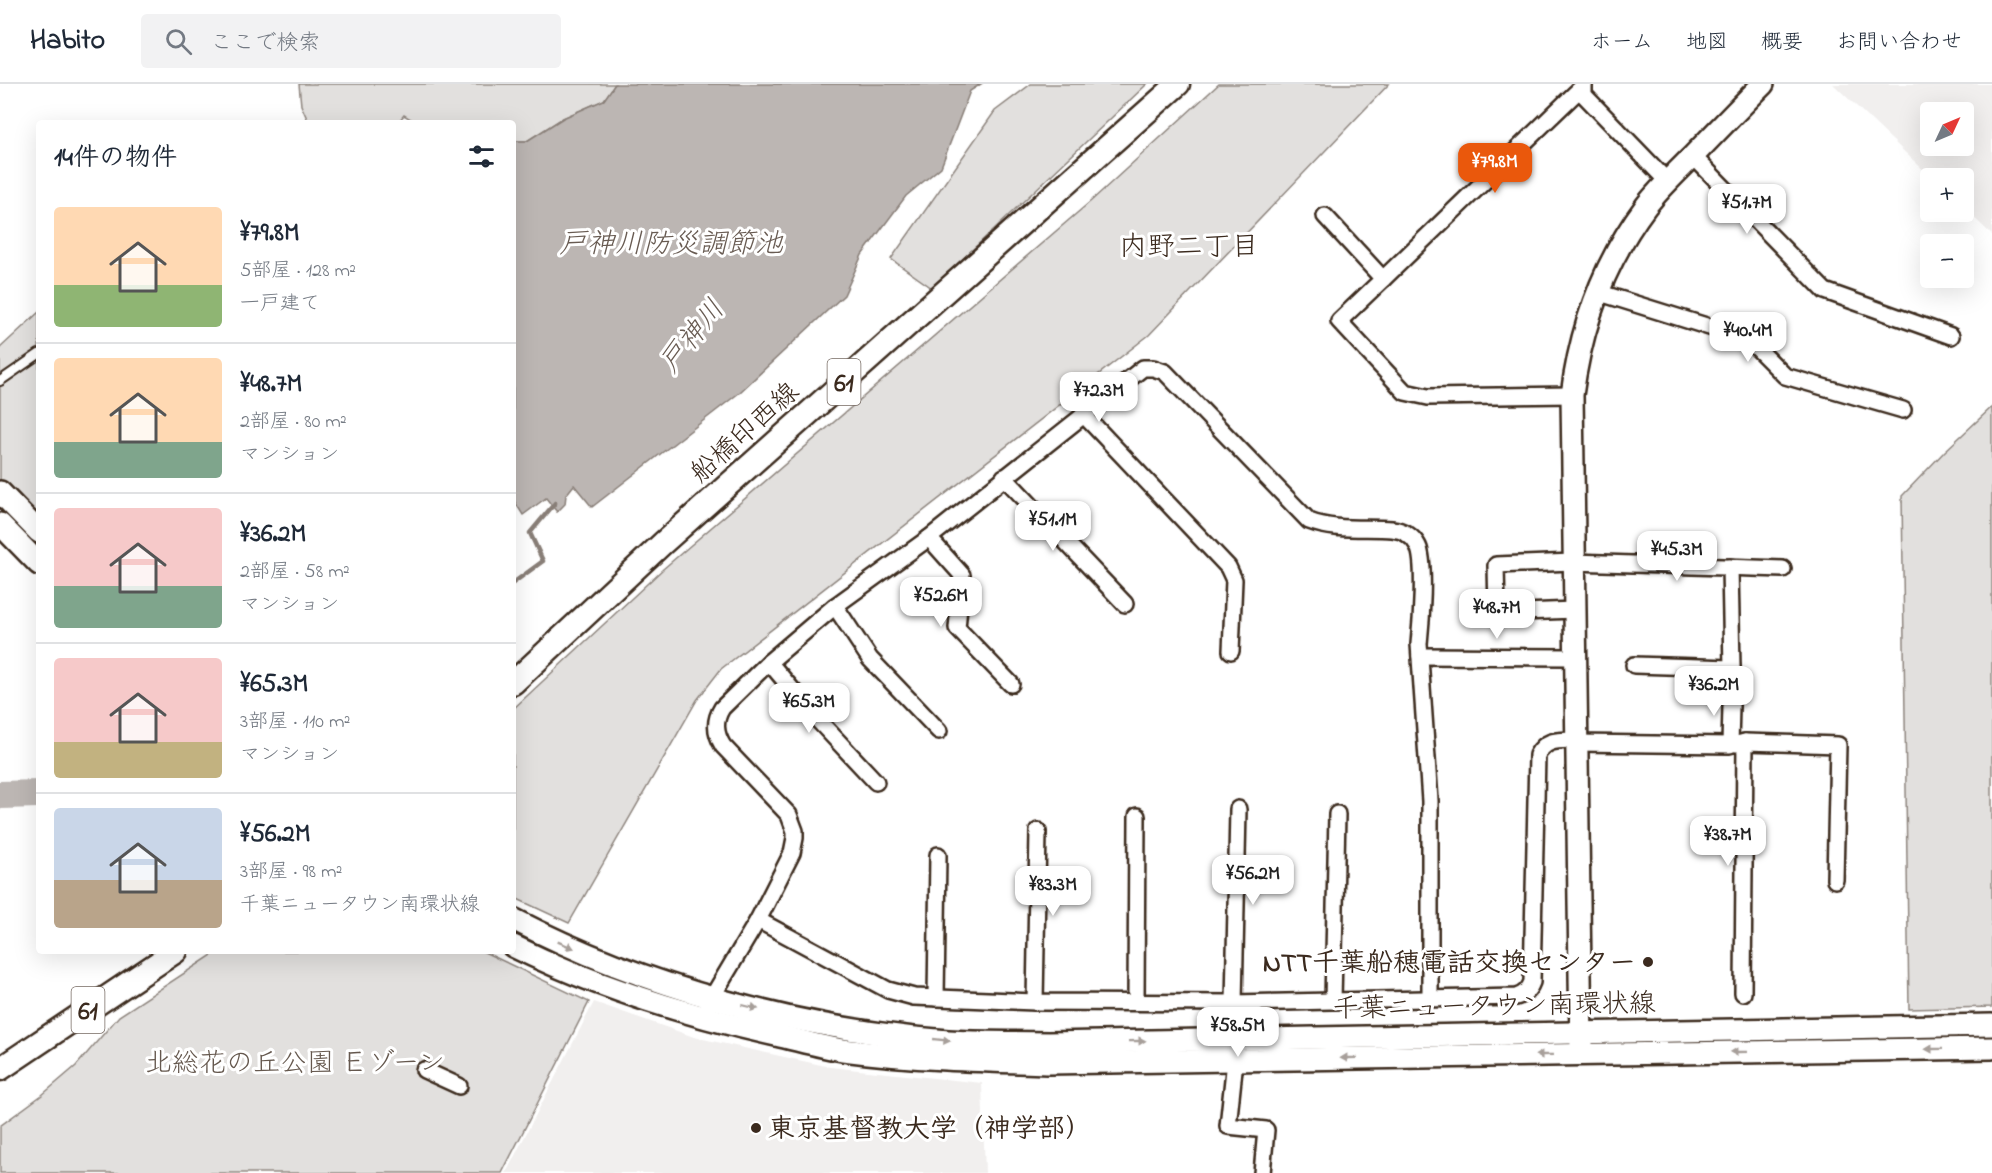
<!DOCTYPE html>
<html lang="ja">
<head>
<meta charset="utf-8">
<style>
  body { margin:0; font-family:"Indie Flower","Klee One",sans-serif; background:#f2f2f3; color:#1f2937; height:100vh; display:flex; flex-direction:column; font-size:22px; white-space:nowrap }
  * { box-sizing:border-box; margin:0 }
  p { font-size:20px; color:#747a83 }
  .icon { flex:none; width:33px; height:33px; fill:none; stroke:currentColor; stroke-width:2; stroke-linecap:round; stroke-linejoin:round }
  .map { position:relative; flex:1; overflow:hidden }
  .details { position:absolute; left:36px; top:36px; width:480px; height:834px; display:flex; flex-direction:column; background:#fff; border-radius:6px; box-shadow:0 6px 24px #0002 }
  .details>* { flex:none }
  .needle { width:39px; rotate:46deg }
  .fabs { position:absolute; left:1920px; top:18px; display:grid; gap:12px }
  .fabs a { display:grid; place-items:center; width:54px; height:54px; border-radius:6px; background:#fff; box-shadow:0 6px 24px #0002; font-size:30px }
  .price { position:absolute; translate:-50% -51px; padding:0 14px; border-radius:12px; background:#fff; color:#222; font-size:20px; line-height:39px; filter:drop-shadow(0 2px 3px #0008) }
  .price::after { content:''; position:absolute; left:50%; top:36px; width:18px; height:14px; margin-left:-9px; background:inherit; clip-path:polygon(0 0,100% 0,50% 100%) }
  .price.selected { background:#ea580c; color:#fff }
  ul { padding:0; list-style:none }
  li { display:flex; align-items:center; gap:18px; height:150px; padding:0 18px }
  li+li { border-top:2px solid #e0e1e3 }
  li span { display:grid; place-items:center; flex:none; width:168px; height:120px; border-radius:6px; color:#555 }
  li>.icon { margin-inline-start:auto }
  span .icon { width:72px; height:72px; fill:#fffc; stroke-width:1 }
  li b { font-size:26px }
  h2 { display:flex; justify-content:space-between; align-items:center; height:72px; padding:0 18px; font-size:26px }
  header { display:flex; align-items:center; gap:36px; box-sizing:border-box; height:84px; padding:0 30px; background:#fff; border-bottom:2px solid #e0e1e3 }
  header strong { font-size:28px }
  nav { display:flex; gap:33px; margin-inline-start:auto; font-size:21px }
  .search { width:420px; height:54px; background:#f2f2f3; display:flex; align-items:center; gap:15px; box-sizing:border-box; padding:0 21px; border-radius:6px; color:#747a83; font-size:22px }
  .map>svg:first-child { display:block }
</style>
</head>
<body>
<header>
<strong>Habito</strong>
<div class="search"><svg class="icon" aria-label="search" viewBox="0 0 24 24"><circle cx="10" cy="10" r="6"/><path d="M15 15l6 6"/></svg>ここで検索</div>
<nav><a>ホーム</a><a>地図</a><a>概要</a><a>お問い合わせ</a></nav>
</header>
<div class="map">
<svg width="1992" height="1089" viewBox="0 0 1992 1089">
  <rect width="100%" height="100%" fill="#fff"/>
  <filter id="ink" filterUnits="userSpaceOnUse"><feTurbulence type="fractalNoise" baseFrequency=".0167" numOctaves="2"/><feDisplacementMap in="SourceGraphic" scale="12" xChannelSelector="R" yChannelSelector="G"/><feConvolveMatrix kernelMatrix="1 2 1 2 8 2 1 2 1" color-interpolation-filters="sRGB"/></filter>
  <g filter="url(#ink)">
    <g fill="#f1efee" fill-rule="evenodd">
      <path d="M1833 0H1992V151L1964 124V94H1932ZM1930 28H1964V62H1930Z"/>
      <polygon points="594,918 694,953 830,983 982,999 985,1089 506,1089"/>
    </g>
    <g fill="#e2e0de" stroke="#8e857e" stroke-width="1.5">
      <polygon points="299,0 615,0 604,16 563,34 527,57 513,57 513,39 417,39 404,31 399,37 400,39 309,39 301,21"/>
      <polygon points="1031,0 1147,0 932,204 891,175 995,27"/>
      <polygon points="1219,0 1389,0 1149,251 721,585 697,616 569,839 513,813 513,625 663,485 1091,117"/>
      <polygon points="39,228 39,437 0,399 0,264"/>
      <polygon points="1992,323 1992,923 1909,925 1902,412 1945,367"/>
      <polygon points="218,867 482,867 589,918 502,1089 0,1089 0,1042 42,1011 76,982 119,932"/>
    </g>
    <polygon fill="#bcb6b3" stroke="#887e77" stroke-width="1.5" points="615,0 981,0 970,7 941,83 906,112 862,171 844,211 739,309 592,423 574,401 566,411 565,420 557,428 546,414 523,431 513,415 513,57 527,57 563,34 604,16"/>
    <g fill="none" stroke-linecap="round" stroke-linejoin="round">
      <polyline stroke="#887e77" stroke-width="4.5" points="513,499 543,477 530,449 555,419"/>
      <polyline stroke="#bcb6b3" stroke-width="28" points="0,711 39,710"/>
      <g stroke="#3b2a1e" stroke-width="12">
        <polyline id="lane" points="0,297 39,270"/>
      </g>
      <g stroke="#3b2a1e" stroke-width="20">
        <g id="street">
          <polyline points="1584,1 1584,11 1667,97"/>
          <polyline points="1693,72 1825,207 1951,252"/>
          <polyline points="1325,132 1383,195 1339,237 1405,308 1428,313 1572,311"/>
          <polyline points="1383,195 1584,1"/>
          <polyline points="1597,208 1748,255 1785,292 1903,326"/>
          <polyline points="1083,330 1228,483 1234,496 1231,567"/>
          <polyline points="1004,393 1125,520"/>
          <polyline points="929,454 962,491 957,544 1011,600"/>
          <polyline points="835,522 870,575 939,647"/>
          <polyline points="1574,526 1497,529 1496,481 1573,478 1783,485"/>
          <polyline points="1420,572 1574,573"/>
          <polyline points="769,578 817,635 876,698"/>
          <polyline points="1634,581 1732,584"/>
          <polyline points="1576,659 1730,661 1732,584 1730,483"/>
          <polyline points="1736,660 1745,658 1838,661 1835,796"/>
          <path d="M758 836 888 906 914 913 1035 918 1234 919 1516 913C1524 911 1529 906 1532 898L1537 671C1547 654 1558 657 1576 656"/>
          <polyline points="1743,909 1745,658"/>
          <polyline points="936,914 938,771"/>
          <polyline points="1333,917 1337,730"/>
          <polyline points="1035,918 1038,747"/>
          <polyline points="1136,918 1137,732"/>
          <polyline points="1234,919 1238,725"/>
          <path d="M708 920 758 836 792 769 795 754V747L789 731 723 662C715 649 714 637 722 624L769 578 835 522 929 454 1143 284H1153L1165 288 1309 437C1335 447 1364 443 1392 445 1403 446 1413 452 1418 462 1426 478 1421 541 1419 560L1430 717V915"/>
          <polyline points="1236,967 1228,1042 1266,1046 1262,1089"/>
          <polyline points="424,986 459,1002"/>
        </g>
      </g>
      <g stroke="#3b2a1e" stroke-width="26">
        <g id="secondary">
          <polyline points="0,408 39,448"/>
          <polyline points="0,440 39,480"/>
          <path d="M513 835C644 903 801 946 948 957 981 959 1015 958 1048 959L1992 941"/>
          <path d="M513 862C596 903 686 931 776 951 798 956 821 963 843 966 911 975 980 977 1048 979L1992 964"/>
          <path d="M1581 962 1572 311C1581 242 1604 178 1646 122 1660 104 1677 88 1693 72 1716 48 1739 24 1763 0"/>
        </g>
      </g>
      <g stroke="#3b2a1e" stroke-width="27">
        <g id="primary">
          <polyline points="513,599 663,459 1178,0"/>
          <polyline points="0,985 176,867"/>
        </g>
      </g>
      <use href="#lane" stroke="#fff" stroke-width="8"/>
      <use href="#street" stroke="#fff" stroke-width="15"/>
      <use href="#secondary" stroke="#fff" stroke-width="21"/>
      <use href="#primary" stroke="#fff" stroke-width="22"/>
    </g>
    <defs><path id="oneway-solid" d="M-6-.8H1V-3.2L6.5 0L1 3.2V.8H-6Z" transform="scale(1.5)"/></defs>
    <g fill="#a79f9a">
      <use href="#oneway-solid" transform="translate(566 861) rotate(22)"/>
      <use href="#oneway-solid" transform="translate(750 923) rotate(14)"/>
      <use href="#oneway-solid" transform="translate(942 956) rotate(6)"/>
      <use href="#oneway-solid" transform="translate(1137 957) rotate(-1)"/>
      <use href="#oneway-solid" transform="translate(1934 965) rotate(179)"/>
      <use href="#oneway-solid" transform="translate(1739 968) rotate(179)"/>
      <use href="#oneway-solid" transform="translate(1544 971) rotate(179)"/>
      <use href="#oneway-solid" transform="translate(1349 974) rotate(179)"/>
    </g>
  </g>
  <g fill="#3b2a1e" stroke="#fff" stroke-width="2">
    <circle cx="1648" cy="878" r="6"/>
    <circle cx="756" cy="1044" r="6"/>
  </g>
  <g text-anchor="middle" stroke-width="6" stroke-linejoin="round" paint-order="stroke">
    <g fill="#fff" stroke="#766a62" stroke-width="1.5">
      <rect x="827.5" y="275" width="33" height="46" rx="4.5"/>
      <rect x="71.5" y="903" width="33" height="46" rx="4.5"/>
    </g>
    <g font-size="26" font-weight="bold" fill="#3b2a1e">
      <text x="844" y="307">61</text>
      <text x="88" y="935">61</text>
    </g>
    <g font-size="27" fill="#3b2a1e" stroke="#fff">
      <text transform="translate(744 348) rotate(-42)" y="9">船橋印西線</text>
      <text transform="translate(1494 921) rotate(-1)" y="9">千葉ニュータウン南環状線</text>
    </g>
    <g font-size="27" font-weight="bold" fill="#3b2a1e" stroke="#fff" text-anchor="end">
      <text x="1636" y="887">NTT千葉船穂電話交換センター</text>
      <text x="768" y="1053" text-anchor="start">東京基督教大学（神学部）</text>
    </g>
    <g font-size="27" fill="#65584e" stroke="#fff">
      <text x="295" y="987">北総花の丘公園 Ｅゾーン</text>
    </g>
    <g font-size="28" font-style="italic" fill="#685b52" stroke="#fff">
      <text x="671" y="168">戸神川防災調節池</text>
      <text transform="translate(691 251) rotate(-51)" y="10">戸神川</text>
    </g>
    <g font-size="28" fill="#3b2a1e" stroke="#fff">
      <text x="1189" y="171">内野二丁目</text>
    </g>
  </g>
</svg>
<div class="fabs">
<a><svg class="needle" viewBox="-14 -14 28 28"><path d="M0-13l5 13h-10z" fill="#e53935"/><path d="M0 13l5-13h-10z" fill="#747a83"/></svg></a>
<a>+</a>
<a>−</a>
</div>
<b class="price selected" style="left:1495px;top:110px">¥79.8M</b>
<b class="price" style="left:1747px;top:151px">¥51.7M</b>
<b class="price" style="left:1748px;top:279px">¥40.4M</b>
<b class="price" style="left:1099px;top:339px">¥72.3M</b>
<b class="price" style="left:1053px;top:468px">¥51.1M</b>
<b class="price" style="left:1677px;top:498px">¥45.3M</b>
<b class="price" style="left:941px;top:544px">¥52.6M</b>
<b class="price" style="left:1497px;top:556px">¥48.7M</b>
<b class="price" style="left:1714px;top:633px">¥36.2M</b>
<b class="price" style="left:809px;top:650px">¥65.3M</b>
<b class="price" style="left:1728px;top:783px">¥38.7M</b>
<b class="price" style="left:1253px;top:822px">¥56.2M</b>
<b class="price" style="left:1053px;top:833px">¥83.3M</b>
<b class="price" style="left:1238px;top:974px">¥58.5M</b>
<section class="details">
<h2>14件の物件<svg class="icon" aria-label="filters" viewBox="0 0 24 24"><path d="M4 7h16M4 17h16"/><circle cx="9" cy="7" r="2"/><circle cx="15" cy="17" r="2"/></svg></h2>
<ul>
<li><span style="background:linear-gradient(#ffd9b3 65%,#8fb573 0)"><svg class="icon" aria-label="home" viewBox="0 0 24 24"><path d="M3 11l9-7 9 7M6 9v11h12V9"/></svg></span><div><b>¥79.8M</b><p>5部屋 · 128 m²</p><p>一戸建て</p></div></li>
<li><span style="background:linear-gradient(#ffd9b3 70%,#7fa58c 0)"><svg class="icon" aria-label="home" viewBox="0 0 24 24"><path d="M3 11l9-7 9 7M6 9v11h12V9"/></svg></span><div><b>¥48.7M</b><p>2部屋 · 80 m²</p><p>マンション</p></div></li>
<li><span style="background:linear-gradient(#f6c9c9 65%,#7fa58c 0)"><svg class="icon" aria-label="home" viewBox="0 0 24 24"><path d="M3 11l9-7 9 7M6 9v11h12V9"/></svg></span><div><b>¥36.2M</b><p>2部屋 · 58 m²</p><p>マンション</p></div></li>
<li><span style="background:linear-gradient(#f6c9c9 70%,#c2b280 0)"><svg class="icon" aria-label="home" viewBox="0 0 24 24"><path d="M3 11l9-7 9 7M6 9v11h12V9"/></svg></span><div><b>¥65.3M</b><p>3部屋 · 110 m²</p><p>マンション</p></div></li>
<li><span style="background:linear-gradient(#c9d6e8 60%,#b9a48a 0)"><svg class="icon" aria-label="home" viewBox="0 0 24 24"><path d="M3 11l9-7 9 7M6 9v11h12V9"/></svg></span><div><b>¥56.2M</b><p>3部屋 · 98 m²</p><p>千葉ニュータウン南環状線</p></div></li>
</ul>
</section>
</div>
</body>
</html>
